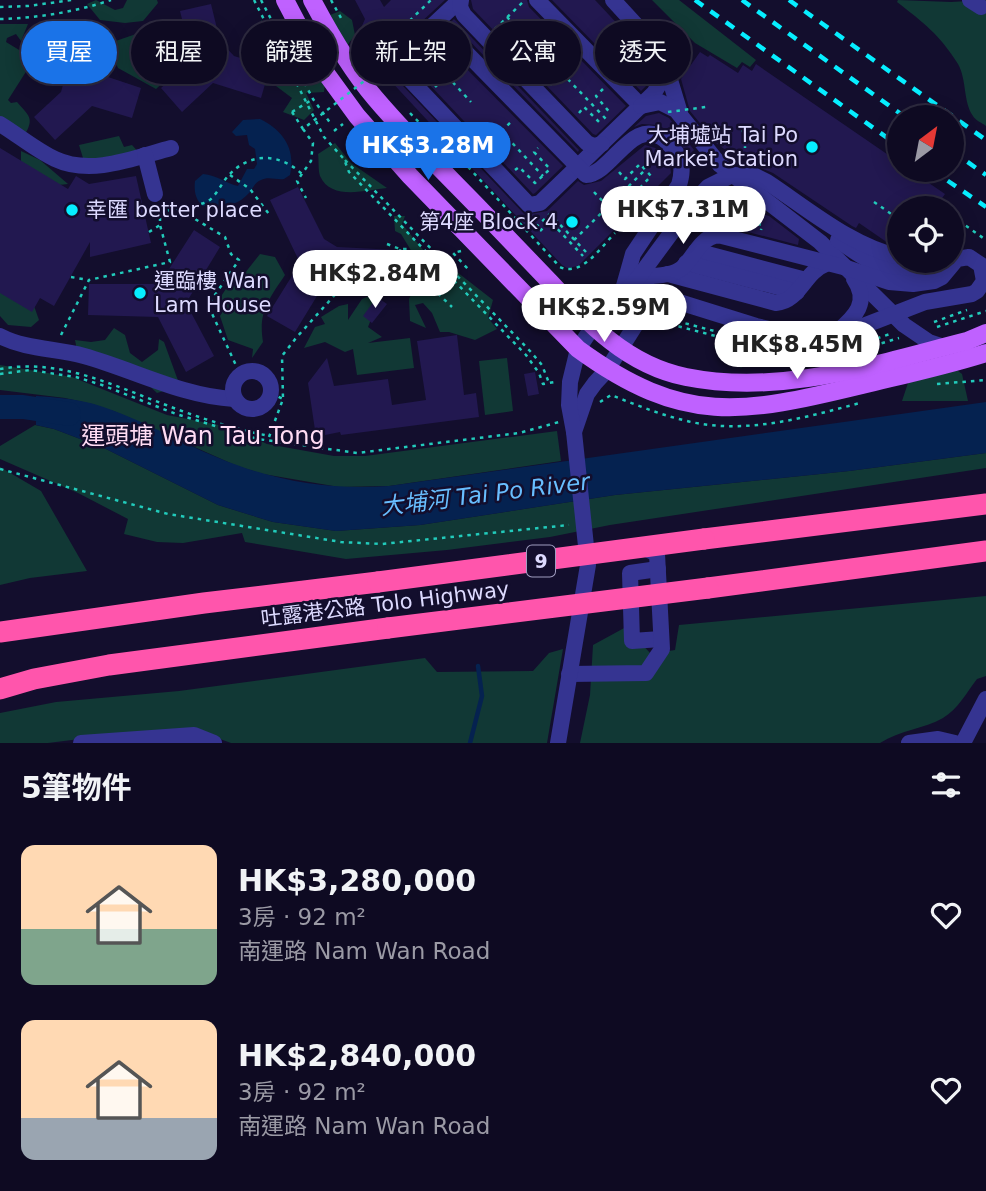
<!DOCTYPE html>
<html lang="zh-TW">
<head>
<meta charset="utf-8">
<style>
  body { margin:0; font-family:"DejaVu Sans","Noto Sans TC",sans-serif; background:#17132a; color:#f1f3f6; height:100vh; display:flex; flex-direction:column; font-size:26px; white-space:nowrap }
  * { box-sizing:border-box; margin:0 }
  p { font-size:23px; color:#9b9aa5 }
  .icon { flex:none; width:38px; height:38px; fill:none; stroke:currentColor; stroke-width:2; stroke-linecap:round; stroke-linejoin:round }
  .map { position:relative; height:743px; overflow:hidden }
  .details { display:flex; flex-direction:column; background:#0e0a22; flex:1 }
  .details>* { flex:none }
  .top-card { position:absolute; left:21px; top:21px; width:945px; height:63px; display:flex; gap:14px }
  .needle { width:46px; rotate:32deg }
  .fabs { position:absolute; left:887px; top:105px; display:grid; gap:14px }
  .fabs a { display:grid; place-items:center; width:77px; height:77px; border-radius:50%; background:#0e0a22; box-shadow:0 4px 18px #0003,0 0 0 2px #2e2b40; font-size:35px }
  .price { position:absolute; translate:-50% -60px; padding:0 16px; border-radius:24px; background:#fff; color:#222; font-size:23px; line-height:46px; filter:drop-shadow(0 2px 4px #0008) }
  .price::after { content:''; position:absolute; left:50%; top:42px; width:21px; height:16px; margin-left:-10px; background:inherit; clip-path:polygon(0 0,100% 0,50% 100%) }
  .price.current { background:#1a73e8; color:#fff }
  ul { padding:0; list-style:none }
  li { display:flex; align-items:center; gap:21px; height:175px; padding:0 21px }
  li span { display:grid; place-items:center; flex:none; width:196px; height:140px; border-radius:14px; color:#555 }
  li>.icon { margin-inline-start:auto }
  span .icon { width:84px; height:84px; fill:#fffc; stroke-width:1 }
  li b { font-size:30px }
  h2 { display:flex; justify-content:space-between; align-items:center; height:84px; padding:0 21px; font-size:30px }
  .pill { padding:0 24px; border-radius:32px; background:#0e0a22; box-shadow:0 4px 18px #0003,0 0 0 2px #2e2b40; font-size:24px; line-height:63px }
  .pill.current { background:#1a73e8; color:#fff }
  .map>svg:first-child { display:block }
</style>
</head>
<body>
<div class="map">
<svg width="986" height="743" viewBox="0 0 986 743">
  <rect width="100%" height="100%" fill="#130e2d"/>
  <g fill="#113835">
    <polygon points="96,0 115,10 123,8 127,0 157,0 158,3 143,21 125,23 100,20 87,4"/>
    <polygon points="652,0 679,0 756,60 750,67 742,62 737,68 695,43"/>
    <path d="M898 0 951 2 986 0V126C982 123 975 120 973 116 963 102 967 80 958 64 939 34 924 23 897 2Z"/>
    <polygon points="340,11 352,20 355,35 346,47 325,17"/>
    <polygon points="261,20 275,32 294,43 325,83 324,92 306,93 314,110 304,120 283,112 292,98 276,86 257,85 250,73 263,57 260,43"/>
    <path d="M0 24H28L21 41 16 34 7 38 6 42 34 59 8 100 11 103 17 102C29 116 35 118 24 136L0 132Z"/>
    <polygon points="165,24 181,66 156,89 118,68 107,44"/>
    <polygon points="119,136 124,147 132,145 140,154 110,167 83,158 79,145"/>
    <path d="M335 143 351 163 387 188C366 190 331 201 320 176 318 170 319 160 318 154Z"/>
    <polygon points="21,151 40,160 68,184 50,186 21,167"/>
    <polygon points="394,216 405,216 402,224 424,251 457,272 493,300 488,318 497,329 475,340 449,332 440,332 432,313 423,303 415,305 426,328 410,321 409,299 423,270 401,234 395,231"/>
    <path d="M260 254 275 257 285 275C269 299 258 312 263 342L252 358 253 349 228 340 220 316 225 306 220 298 231 281 237 290 241 278Z"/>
    <polygon points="0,289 33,303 39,320 31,327 8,325 0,316"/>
    <polygon points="382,291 368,327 382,337 368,343 410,338 414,368 357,375 353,349 345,352 325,342 304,348 315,327 325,324 321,317 339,306 348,304 348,320 362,299"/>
    <polygon points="114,328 125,335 130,353 142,362 158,350 159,339 164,342 180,386 157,393 138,375 78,355 75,340 91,342 105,340"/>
    <polygon points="727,330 744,333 760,356 741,368 714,347"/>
    <polygon points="507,358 513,411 485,415 479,361"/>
    <polygon points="0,365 72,377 167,415 234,428 267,444 334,456 365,456 557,431 561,461 389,486 339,487 263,474 237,466 116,412 92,404 65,398 0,390"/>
    <polygon points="953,367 962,374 968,401 902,401 913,368"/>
    <polygon points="35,425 54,429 104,448 218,505 273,522 336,531 420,525 615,495 849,471 986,453 986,468 610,525 550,537 447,550 346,559 245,542 242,533 183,543 157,542 124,534 128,519 78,493 0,459 0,446"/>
    <polygon points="0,467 41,491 87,571 30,578 0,585"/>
    <path d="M986 596V676L977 679C967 692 958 709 943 718 924 729 900 730 880 743H580L590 695 593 645 626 627 651 654 675 650 679 625Z"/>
    <polygon points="563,649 547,743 231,743 198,731 128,733 48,743 0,743 0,713 56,702 179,691 425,658 437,672 533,671 549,653"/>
  </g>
  <g fill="#052250">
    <path d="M260 119C283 130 296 149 290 175L284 179C276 180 268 176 261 180 254 183 254 187 250 192 236 208 220 207 202 206 195 198 194 191 195 181L203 174C217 175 225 183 238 186L247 169H254L257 164 255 149 249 145 247 135 236 136 232 132 243 120Z"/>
    <path d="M36 396C55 397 75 399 94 404 144 419 188 448 237 465 285 483 338 490 389 486L986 402V453L849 471 615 495 420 525 336 531 273 522 218 505 104 448 54 429 36 425Z"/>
  </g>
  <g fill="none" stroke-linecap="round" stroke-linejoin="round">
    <polyline stroke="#052250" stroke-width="4.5" points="470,743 482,696 478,666"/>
    <polyline stroke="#052250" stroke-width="24" points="0,407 23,407 69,414"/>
  </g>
  <g fill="#221850">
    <polygon points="355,0 380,0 384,7 391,0 445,0 393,48 387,69 525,215 547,211 578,181 584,185 601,181 645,145 659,149 665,155 670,164 671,173 578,266 567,268 562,265 374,63 380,58 370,47 373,44 363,33 362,26 365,19"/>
    <polygon points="471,0 527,0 529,7 626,106 596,135 593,134 473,9"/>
    <polygon points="552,0 595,0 653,62 650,79 646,86 641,91"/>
    <polygon points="211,4 220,41 234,56 270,67 261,98 213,83 182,112 161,88 192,60 180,11"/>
    <polygon points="454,19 579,150 578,152 451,22"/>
    <polygon points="90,27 102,75 141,88 132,118 92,106 55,140 34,117 61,92 67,70 59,35"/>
    <polygon points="436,38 563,166 535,193 533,194 409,63"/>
    <polygon points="700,52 708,57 710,55 738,73 743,65 752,71 756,64 900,163 900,170 910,170 945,194 935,208 900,208 900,246 888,243 859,223 856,228 852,226 773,173 756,166 736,152 733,155 717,144 690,111 681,79"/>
    <polygon points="659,113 669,118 694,150 689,155 672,133 658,125 642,124 634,127 646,116"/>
    <polygon points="0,148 68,189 76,176 89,184 136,176 151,243 90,257 90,242 54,306 40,298 32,312 0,293"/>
    <polygon points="298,187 324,239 337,247 397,250 397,281 328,278 295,332 267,316 300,263 270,200"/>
    <polygon points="721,192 748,200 752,203 750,210 769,216 799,239 798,245 729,227 732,222 706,210 717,194"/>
    <polygon points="194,230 220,247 186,303 214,356 186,372 158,317 88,315 89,284 152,284 162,280"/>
    <polygon points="377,297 387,304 372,323 363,316"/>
    <polygon points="457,335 464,395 476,393 479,417 341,435 340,432 325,435 325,429 315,430 308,383 327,358 334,386 388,379 392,405 426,400 417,341"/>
    <polygon points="535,372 539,394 528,396 524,374"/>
  </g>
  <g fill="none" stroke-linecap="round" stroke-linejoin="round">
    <g stroke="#22cbbb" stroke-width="2.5" stroke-dasharray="3.5 5" stroke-linecap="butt">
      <polyline points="254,0 324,137 344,159 349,172 526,355 539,373 543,384 555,382"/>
      <polyline points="261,0 313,99 331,124"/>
      <polyline points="331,0 341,18"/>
      <polyline points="0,7 28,6 72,0"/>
      <polyline points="507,17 534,46"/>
      <path d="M0 19C38 18 75 12 111 0"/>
      <polyline points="495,29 523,2"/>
      <polyline points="367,62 431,0"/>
      <polyline points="562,73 606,119"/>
      <polyline points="447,76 471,102"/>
      <polyline points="550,85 575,60"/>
      <polyline points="435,87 458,65"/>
      <polyline points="603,89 596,96 611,114"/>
      <polyline points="292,112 313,99"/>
      <polyline points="410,113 437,141"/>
      <polyline points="579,113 584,107 601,124"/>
      <polyline points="303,129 313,143 311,161 297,181 306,198"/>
      <polyline points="742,130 745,136 745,148"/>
      <polyline points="334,131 343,124"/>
      <polyline points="501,131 543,176"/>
      <polyline points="489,143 512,121"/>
      <polyline points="345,160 530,351 542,365 549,383"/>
      <path d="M456 161 460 158 560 267C582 277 601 247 615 233"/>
      <polyline points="515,170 519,167 535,183 550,169 534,152 538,148"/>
      <polyline points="619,172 625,179 640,164 651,176 637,191 649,203"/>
      <polyline points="230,175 250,189 269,214"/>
      <polyline points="594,192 629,229"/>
      <polyline points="874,202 900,220"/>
      <polyline points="186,206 190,216 225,237 231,254 239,260 208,305 240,374"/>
      <polyline points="952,216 986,240"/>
      <polyline points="733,217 762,225 761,230"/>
      <polyline points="536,227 550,214 586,252"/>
      <polyline points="540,231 550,221 583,256"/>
      <polyline points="952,231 960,237 961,243"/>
      <path d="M149 232 160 225V212C175 209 190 207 204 203 215 200 221 183 229 175 250 152 280 153 302 174"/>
      <polyline points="574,240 645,170"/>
      <polyline points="387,244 400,249 409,249 426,282 452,307"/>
      <polyline points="461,251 453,253 468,269"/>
      <polyline points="71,277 88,280"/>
      <polyline points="669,319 737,337"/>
      <polyline points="662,322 807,360 815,360"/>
      <polyline points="934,322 967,310"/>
      <polyline points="937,327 986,311"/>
      <polyline points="61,335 89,280 170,262 160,225"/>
      <polyline points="869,341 893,333"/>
      <path d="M770 346C804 354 822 356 856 345"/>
      <polyline points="849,353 899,338"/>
      <path d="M0 369C59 358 112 385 166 405 199 418 235 429 269 436"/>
      <polyline points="0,374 30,370 76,377 102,385 176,414 258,439 357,453 519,433 559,422"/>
      <polyline points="937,384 986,380"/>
      <polyline points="271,393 283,399"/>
      <path d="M600 402 611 395C634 404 658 414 683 420 742 436 803 418 860 403"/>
      <polyline points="269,437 283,399 282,356 296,338 341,288 403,286 400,249"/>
      <polyline points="0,469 168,514 341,542 382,544 569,525"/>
    </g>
    <g stroke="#353491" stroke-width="16">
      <polyline points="460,0 401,55 397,66 529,205 540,203 654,93 660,83 664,60"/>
      <polyline points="461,0 460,7 464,15 587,143 594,146 602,144"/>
      <polyline points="537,0 641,106"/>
      <polyline points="613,0 656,47 664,60 680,113"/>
      <polyline points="970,0 981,7"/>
      <path d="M429 29 437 27 444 30 586 175C612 174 633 114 665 140 670 145 676 151 679 157 683 167 682 175 679 185L633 254 622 293"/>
      <polyline points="641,106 660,102 676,110 720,165 820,242 904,325 929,342 944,347"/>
      <path d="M0 124C18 135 36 150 55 159 91 176 134 158 171 148"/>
      <polyline points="145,155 155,194"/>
      <path d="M838 240C886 275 895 272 951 263"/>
      <polyline points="696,251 806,280"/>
      <polyline points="686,263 797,292"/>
      <path d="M668 274 776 303C800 301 804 272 826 264"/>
      <path d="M837 332C855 317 870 302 854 279"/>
      <path d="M0 336C27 350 56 348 84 356 134 370 182 396 234 399"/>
      <circle cx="252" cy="390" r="19"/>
      <path d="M574 432 587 394 595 383 607 370 645 310 653 303 665 301 679 302 756 326 801 336 823 337 858 328 925 302 972 294 977 291 984 281 981 265 969 257 957 259 942 277 934 281 913 284 889 282 847 268 718 235C699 238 695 257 682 268 671 277 652 275 638 278"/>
      <polyline points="658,569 630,573 632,641 661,639"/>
      <polyline points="569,674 646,673 662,649 657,554 641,546"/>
      <polyline points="81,743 194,735 214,743"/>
      <path d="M558 743 588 565 574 432 569 405 570 382 578 349 592 328 638 278 694 202 708 187 732 175 755 176 767 182C808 209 851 246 900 257"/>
      <polyline points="909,743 938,739 955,743"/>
      <polyline points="963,743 986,699"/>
    </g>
    <g stroke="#bf61ff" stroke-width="18">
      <path d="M285 0 317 61 357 116 410 176 578 349C684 426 742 414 862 385 903 375 945 366 986 353"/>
      <path d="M312 0C330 34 350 69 375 98 408 137 445 173 480 209 504 234 527 258 550 282 589 324 627 365 686 377 781 396 876 364 967 341L986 333"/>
    </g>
    <g stroke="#ff55ac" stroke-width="21">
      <polyline points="704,539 986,504"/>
      <polyline points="708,588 986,551"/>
      <polyline points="0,632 204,603 378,582"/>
      <polyline points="0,689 34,679 109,665 388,628"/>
    </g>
    <g stroke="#06eeff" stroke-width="4.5" stroke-dasharray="10 9" stroke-linecap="butt">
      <polyline points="695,0 900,147"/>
      <polyline points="742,0 905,117"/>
      <polyline points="789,0 986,140"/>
      <polyline points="952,151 986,175"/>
      <polyline points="932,170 986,207"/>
    </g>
    <g stroke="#22cbbb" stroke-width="2.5" stroke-dasharray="3.5 5" stroke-linecap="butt">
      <polyline points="292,112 303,129 391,60"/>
      <polyline points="668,112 706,107"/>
    </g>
    <g stroke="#ff55ac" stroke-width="21">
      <polyline points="378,582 704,539"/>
      <polyline points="388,628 708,588"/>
    </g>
  </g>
  <g fill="#06eeff" stroke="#130e2d" stroke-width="2.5">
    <circle cx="812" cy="147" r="7"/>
    <circle cx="72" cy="210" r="7"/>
    <circle cx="572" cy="222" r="7"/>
    <circle cx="140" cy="293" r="7"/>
  </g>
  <g text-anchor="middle" stroke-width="5" stroke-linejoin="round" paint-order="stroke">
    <rect fill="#130e2d" stroke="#a09dc0" stroke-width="2" x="527" y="545.5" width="28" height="31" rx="5"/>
    <g font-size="19" font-weight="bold" fill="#dddaff">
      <text x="541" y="568">9</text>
    </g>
    <g font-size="21" fill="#dddaff" stroke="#130e2d" text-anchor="end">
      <text x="798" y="142">大埔墟站 Tai Po<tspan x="798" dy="24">Market Station</tspan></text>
      <text x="86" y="217" text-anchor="start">幸匯 better place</text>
      <text x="558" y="229">第4座 Block 4</text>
      <text x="154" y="288" text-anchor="start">運臨樓 Wan<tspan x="154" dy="24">Lam House</tspan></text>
    </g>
    <g font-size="21" fill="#dddaff" stroke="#130e2d">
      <text transform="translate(385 604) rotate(-7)" y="7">吐露港公路 Tolo Highway</text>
    </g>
    <g font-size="23" font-style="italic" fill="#68beff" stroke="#130e2d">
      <text transform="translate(485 494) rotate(-7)" y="8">大埔河 Tai Po River</text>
    </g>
    <g font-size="24" fill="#ffdcf4" stroke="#130e2d">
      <text x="203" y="444">運頭塘 Wan Tau Tong</text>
    </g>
  </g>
</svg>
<div class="fabs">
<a><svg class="needle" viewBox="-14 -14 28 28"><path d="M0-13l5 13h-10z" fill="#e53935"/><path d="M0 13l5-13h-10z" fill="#9b9aa5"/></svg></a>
<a><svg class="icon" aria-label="locate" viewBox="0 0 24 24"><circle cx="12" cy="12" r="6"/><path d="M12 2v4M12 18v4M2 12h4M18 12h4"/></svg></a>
</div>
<b class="price current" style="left:428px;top:182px">HK$3.28M</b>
<b class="price" style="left:683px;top:246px">HK$7.31M</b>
<b class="price" style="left:375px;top:310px">HK$2.84M</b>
<b class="price" style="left:604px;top:344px">HK$2.59M</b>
<b class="price" style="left:797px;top:381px">HK$8.45M</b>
<div class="top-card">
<a class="pill current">買屋</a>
<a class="pill">租屋</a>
<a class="pill">篩選</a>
<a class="pill">新上架</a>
<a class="pill">公寓</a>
<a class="pill">透天</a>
</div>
</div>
<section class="details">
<h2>5筆物件<svg class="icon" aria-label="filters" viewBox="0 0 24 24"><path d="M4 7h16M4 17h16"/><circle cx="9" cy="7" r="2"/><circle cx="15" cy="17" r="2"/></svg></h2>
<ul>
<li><span style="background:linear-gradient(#ffd9b3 60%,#7fa58c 0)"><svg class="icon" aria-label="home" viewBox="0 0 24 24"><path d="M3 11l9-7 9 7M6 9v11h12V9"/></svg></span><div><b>HK$3,280,000</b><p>3房 · 92 m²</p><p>南運路 Nam Wan Road</p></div><svg class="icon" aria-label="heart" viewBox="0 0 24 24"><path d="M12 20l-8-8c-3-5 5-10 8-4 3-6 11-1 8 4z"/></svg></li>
<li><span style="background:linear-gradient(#ffd9b3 70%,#9aa5b1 0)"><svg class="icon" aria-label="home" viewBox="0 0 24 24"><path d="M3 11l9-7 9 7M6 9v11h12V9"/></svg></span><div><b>HK$2,840,000</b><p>3房 · 92 m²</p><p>南運路 Nam Wan Road</p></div><svg class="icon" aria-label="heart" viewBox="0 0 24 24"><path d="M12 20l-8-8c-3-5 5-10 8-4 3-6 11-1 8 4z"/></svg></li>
</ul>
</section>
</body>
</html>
